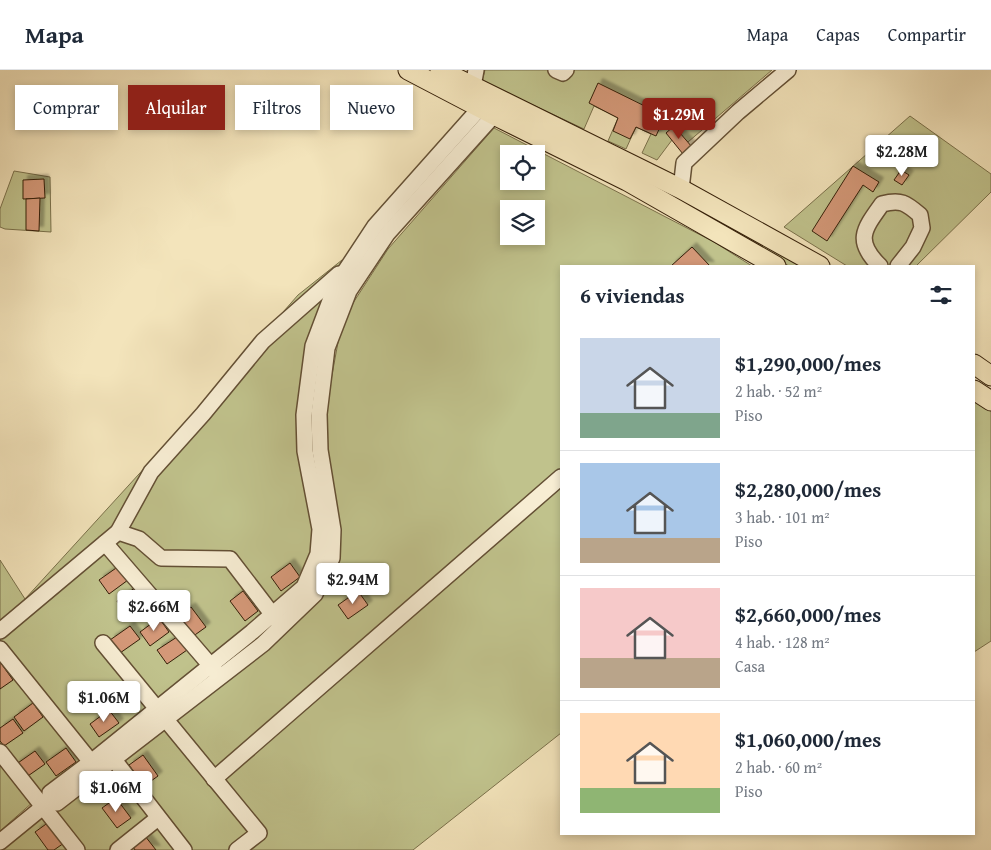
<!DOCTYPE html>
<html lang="es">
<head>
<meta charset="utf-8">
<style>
  body { margin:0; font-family:"Gentium Book Plus",serif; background:#f2f2f3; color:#1f2937; height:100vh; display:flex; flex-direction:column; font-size:19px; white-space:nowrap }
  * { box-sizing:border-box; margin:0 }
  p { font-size:16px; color:#747a83 }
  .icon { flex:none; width:28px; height:28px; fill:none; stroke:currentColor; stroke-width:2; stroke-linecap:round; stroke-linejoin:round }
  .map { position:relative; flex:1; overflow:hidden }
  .details { position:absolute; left:560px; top:195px; width:415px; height:570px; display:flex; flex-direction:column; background:#fff; border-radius:0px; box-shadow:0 2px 8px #0003 }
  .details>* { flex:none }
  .banner { position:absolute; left:15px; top:15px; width:470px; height:45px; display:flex; gap:10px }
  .buttons { position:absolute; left:500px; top:75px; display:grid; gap:10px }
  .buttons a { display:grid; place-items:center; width:45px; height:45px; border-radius:0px; background:#fff; box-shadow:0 2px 8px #0003; font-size:25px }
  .price { position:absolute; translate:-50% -42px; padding:0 11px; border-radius:5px; background:#fff; color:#222; font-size:16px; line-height:32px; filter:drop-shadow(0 1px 2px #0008) }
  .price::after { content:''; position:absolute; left:50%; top:30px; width:15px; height:11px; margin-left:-8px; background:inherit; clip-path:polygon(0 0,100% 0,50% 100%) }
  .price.active { background:#8f2418; color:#fff }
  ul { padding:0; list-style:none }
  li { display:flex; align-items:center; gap:15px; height:125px; padding:0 20px }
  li+li { border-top:1px solid #e0e1e3 }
  li span { display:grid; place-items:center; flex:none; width:140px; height:100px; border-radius:0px; color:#555 }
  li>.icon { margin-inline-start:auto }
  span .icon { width:60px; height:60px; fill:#fffc; stroke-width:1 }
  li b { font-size:21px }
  h2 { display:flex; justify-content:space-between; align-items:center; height:60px; padding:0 20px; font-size:21px }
  .pill { padding:0 18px; border-radius:0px; background:#fff; box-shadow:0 2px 8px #0003; font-size:18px; line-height:45px }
  .pill.active { background:#8f2418; color:#fff }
  header { display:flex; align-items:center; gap:30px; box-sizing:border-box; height:70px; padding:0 25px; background:#fff; border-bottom:1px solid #e0e1e3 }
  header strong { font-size:24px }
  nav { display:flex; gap:28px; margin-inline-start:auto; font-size:18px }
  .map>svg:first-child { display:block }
</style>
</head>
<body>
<header>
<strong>Mapa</strong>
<nav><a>Mapa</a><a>Capas</a><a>Compartir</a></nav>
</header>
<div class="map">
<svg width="991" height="780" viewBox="0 0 991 780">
  <defs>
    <filter id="shadow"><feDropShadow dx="4.5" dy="-4.5" stdDeviation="1" flood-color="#0004"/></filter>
  </defs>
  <rect width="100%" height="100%" fill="#f3e4bb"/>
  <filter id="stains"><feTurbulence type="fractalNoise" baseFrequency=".004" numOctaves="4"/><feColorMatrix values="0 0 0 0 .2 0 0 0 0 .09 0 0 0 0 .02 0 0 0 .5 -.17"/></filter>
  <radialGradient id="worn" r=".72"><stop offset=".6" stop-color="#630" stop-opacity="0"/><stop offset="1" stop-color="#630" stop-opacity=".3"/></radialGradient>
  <g fill="#c0c28c" stroke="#7a704a" fill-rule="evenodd">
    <polygon points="485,0 772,0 688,72 672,70 657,90 642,83 651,64 636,57 626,79 608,71 618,48 594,36 584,59 482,11"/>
    <polygon points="910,46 991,104 991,122 916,196 847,196 784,157"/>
    <path d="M494 58 714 172 752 196H561V663L413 780H248L266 767 173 652 294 556 322 526 328 386 327 332 339 267 353 233 388 179ZM509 84H536V111H509ZM509 139H536V166H509Z"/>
    <polygon points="14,101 50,107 51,162 5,159 0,157 0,139"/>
    <polygon points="667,118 806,196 789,196 664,124"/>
    <polygon points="342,190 315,253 301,328 316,471 300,511 272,539 232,486 162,486 118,459 0,558 0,490 25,529 191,347 298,225"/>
    <polygon points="974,329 991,340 991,571 974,582"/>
    <polygon points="119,466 138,473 160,492 229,493 268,543 210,590 109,474"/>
    <polygon points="104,477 205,593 91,687 0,574 0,566"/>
    <polygon points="0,585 86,691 40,727 0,675"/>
    <polygon points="168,654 259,766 238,780 190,780 122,690"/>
    <polygon points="0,689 33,732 0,761"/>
    <polygon points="112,693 155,747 113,780 83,780 53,740"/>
    <polygon points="43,741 74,780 0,780 0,776"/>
    <polygon points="158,751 180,780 123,780"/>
  </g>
  <g fill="#d49878" stroke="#351f08" filter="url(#shadow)">
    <polygon points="598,13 665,46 656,66 636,57 630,69 613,61 618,48 589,33"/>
    <polygon points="674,56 692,77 683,84 666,63"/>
    <polygon points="853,96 879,112 873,122 863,115 827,171 812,161"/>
    <polygon points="901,100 909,105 902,115 894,110"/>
    <polygon points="44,109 45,128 23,129 23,110"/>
    <polygon points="40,128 39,161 26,160 26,129"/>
    <polygon points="692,177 710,196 671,196"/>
    <polygon points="290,493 300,507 281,521 271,507"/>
    <polygon points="119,496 128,510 109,524 99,510"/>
    <polygon points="136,517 146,530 126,544 117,531"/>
    <polygon points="243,521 258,541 245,551 230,531"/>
    <polygon points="358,521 368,535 348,549 338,535"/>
    <polygon points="191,537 206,557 192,567 177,547"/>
    <polygon points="159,548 169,562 150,576 140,562"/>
    <polygon points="130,556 140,569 120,583 110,570"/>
    <polygon points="177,567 187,580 167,594 157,580"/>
    <polygon points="0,592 13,610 0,619"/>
    <polygon points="33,633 43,647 24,661 14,647"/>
    <polygon points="109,640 119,653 99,667 90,654"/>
    <polygon points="13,649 23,663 4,676 0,671 0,658"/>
    <polygon points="66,678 76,692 56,706 46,692"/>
    <polygon points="35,681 45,694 25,708 15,695"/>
    <polygon points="143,685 158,706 144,716 129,695"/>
    <polygon points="116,728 131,748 117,758 102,738"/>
    <polygon points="49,752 64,773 54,780 48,780 35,762"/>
    <polygon points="145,766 156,780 135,780 132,775"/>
  </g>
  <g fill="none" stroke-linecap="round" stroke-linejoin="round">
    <g stroke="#645035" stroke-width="18">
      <g id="minor">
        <polyline points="556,0 563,3 566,0"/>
        <polyline points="473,16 476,0"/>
        <polyline points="681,119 684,93 738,42 788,0"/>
        <path d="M880 196C854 171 864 159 882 134 901 129 906 133 920 145L922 158 913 177 898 196"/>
        <polyline points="118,462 139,469 161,488 230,489 279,553"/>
        <polyline points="105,473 217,603"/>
        <polyline points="0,561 118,462 151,402 203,344 263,271 339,204"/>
        <polyline points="103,573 259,763 237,780"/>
        <polyline points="0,579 91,692"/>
        <polyline points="0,682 77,780"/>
        <polyline points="108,682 184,780"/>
        <polyline points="214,709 561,407"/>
        <polyline points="50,731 57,733 263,574 315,524 332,488 333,460 320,380 319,344 327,278 349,221 387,164 494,45"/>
        <polyline points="50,731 50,723 91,692 252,562 304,517 318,484 320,459 305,381 304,345 313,276 336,215 375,156 480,38"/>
        <polyline points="0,772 49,732"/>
        <polyline points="118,780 158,748"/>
      </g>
    </g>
    <g stroke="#351f08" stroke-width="21">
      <g id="major">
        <polyline points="408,0 494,45 627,111 776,196"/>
        <polyline points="440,0 681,119 820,196"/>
        <polyline points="974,294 991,306"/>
        <polyline points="974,320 991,331"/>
      </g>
    </g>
    <use href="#minor" stroke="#f7edd3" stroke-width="15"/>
    <use href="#major" stroke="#f3e4bb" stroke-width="19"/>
  </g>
  <rect width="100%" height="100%" filter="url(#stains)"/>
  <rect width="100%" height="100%" fill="url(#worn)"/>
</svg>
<div class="buttons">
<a><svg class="icon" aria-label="locate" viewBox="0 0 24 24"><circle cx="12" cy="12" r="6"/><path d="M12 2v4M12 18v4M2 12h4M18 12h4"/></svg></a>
<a><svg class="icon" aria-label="layers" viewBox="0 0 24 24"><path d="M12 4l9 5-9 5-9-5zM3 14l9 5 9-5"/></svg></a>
</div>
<b class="price active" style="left:679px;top:70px">$1.29M</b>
<b class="price" style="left:902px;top:107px">$2.28M</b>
<b class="price" style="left:353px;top:535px">$2.94M</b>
<b class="price" style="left:154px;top:562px">$2.66M</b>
<b class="price" style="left:104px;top:653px">$1.06M</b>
<b class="price" style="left:116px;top:743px">$1.06M</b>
<div class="banner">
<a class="pill">Comprar</a>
<a class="pill active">Alquilar</a>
<a class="pill">Filtros</a>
<a class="pill">Nuevo</a>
</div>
<section class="details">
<h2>6 viviendas<svg class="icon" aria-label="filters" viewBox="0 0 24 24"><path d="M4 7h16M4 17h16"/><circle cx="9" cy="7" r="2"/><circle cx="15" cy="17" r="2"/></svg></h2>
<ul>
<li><span style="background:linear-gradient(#c9d6e8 75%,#7fa58c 0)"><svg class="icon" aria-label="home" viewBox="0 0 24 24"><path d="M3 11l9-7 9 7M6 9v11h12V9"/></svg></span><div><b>$1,290,000/mes</b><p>2 hab. · 52 m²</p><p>Piso</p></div></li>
<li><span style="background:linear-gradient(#a9c7e8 75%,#b9a48a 0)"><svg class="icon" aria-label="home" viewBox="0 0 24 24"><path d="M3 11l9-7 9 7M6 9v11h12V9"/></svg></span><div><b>$2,280,000/mes</b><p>3 hab. · 101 m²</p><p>Piso</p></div></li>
<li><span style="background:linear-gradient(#f6c9c9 70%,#b9a48a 0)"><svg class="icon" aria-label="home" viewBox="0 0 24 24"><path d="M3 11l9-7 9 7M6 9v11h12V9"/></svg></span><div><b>$2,660,000/mes</b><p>4 hab. · 128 m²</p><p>Casa</p></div></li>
<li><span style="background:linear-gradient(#ffd9b3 75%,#8fb573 0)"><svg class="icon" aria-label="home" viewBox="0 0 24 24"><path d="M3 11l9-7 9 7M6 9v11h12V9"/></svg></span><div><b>$1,060,000/mes</b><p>2 hab. · 60 m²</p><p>Piso</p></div></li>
</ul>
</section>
</div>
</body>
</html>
